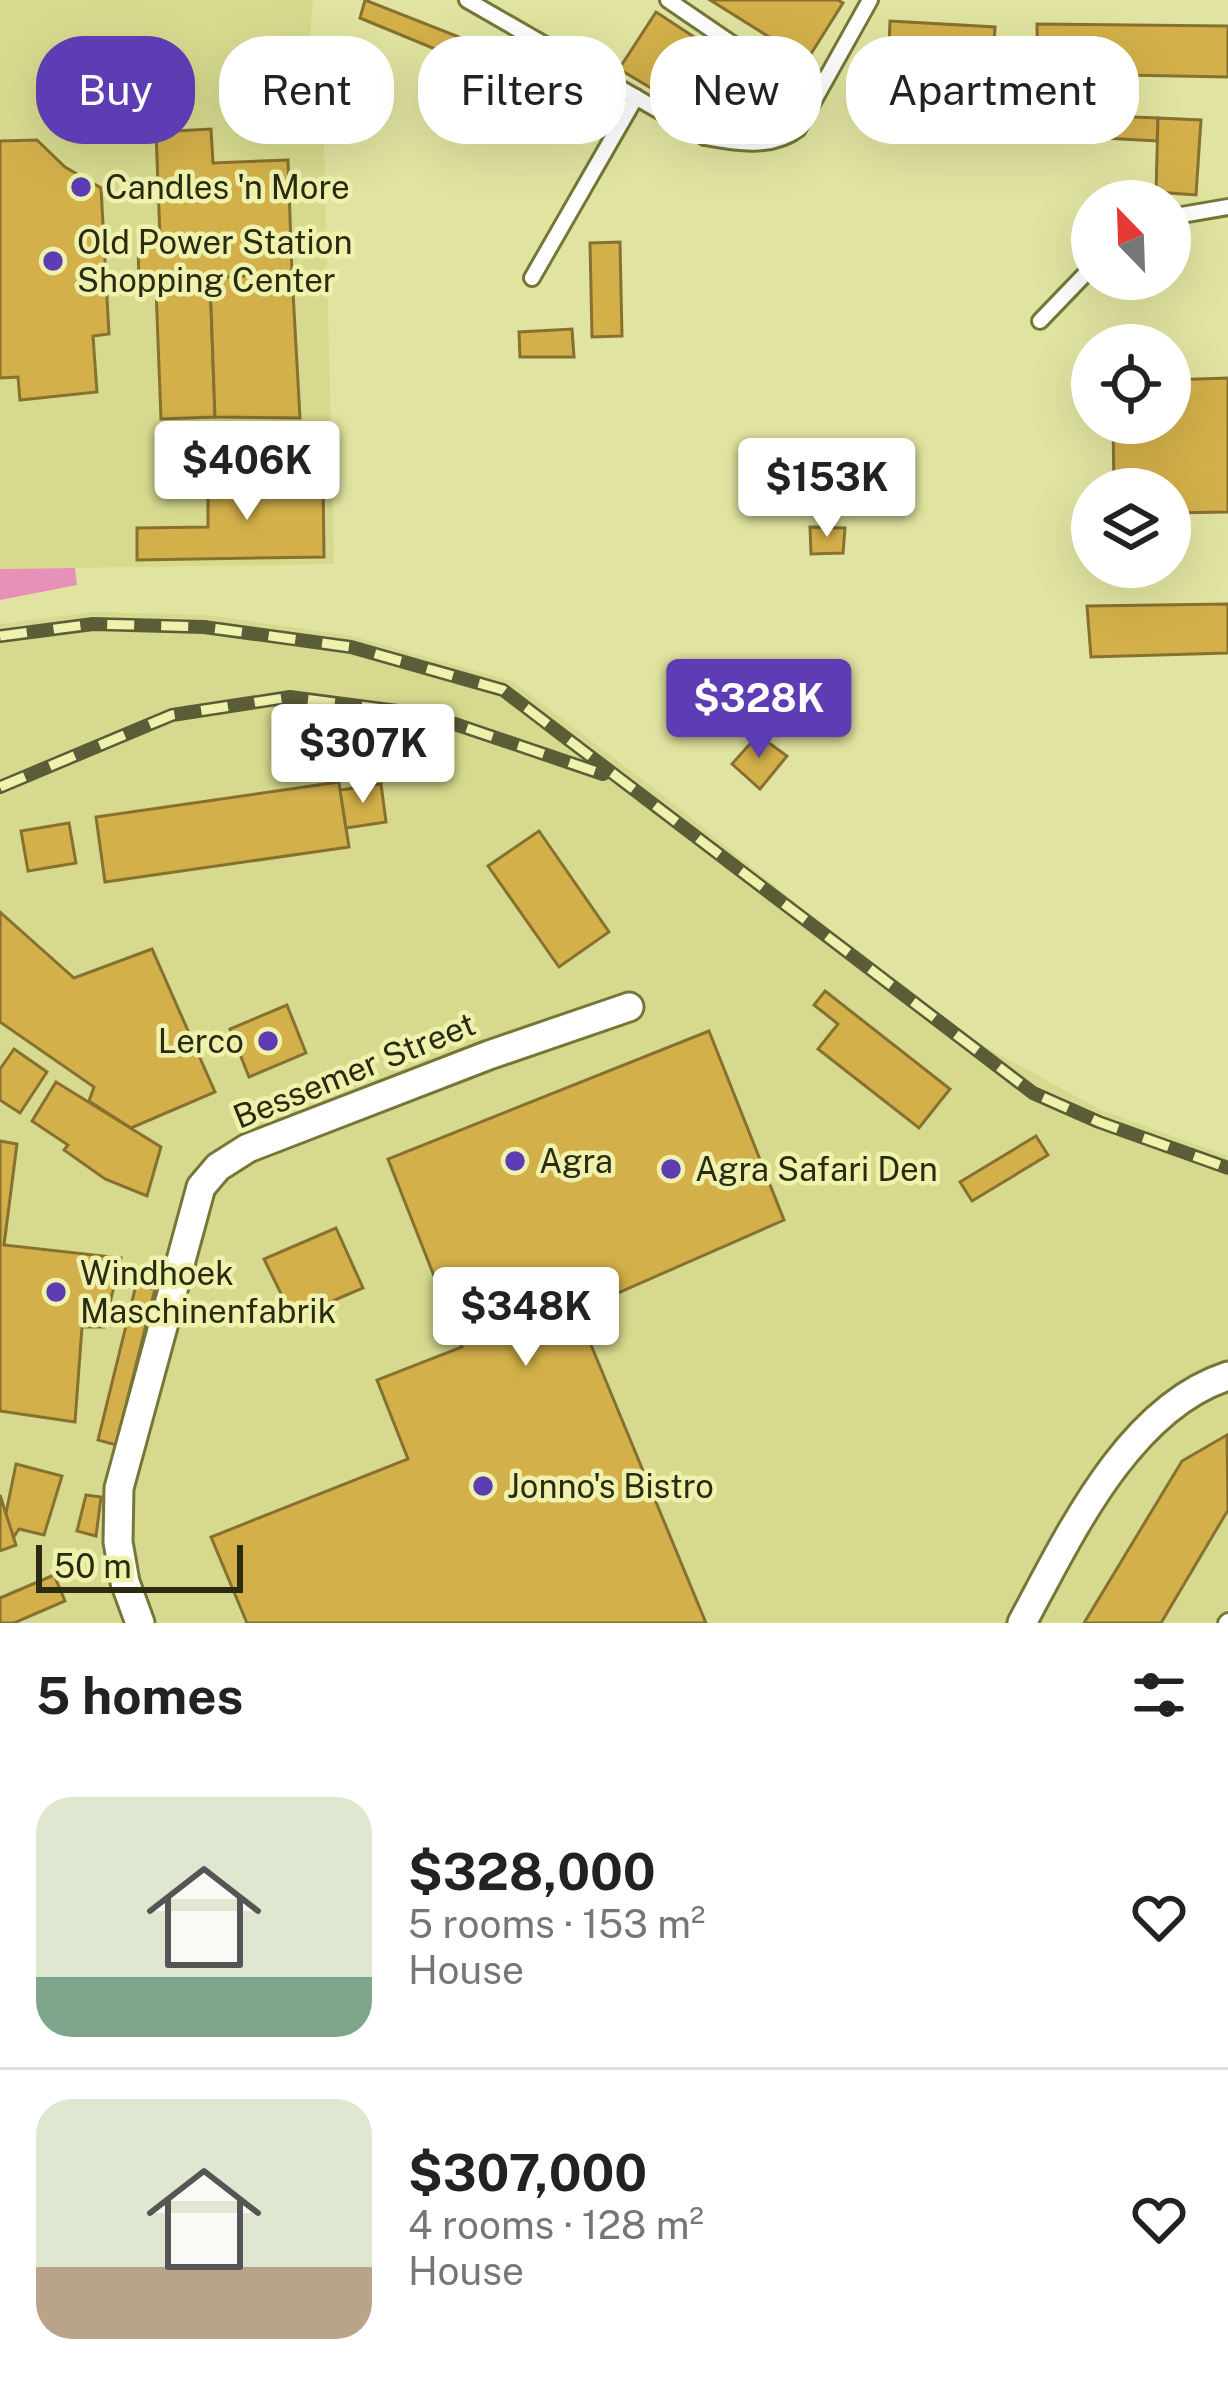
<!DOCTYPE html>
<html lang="en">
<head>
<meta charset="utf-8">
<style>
  body { margin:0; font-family:"Public Sans",sans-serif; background:#f2f2f2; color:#222; height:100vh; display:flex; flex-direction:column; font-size:45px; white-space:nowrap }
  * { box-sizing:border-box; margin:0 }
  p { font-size:39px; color:#767676 }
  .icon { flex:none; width:66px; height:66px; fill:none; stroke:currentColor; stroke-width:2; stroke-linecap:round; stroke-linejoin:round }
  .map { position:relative; height:1623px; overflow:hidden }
  .drawer { display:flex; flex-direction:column; background:#fff; flex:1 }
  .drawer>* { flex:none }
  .banner { position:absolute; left:36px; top:36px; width:1158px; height:108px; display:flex; gap:24px }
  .needle { width:78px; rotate:337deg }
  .controls { position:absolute; left:1071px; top:180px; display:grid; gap:24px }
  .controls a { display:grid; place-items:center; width:120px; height:120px; border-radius:50%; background:#fff; box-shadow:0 12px 48px #0002; font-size:60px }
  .scale { position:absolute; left:36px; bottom:30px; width:207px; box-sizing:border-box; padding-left:12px; border:6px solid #2a2b10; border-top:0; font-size:33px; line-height:42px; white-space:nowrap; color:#2a2b10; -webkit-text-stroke:9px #eef2ad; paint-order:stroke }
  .price { position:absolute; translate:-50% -102px; padding:0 27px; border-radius:12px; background:#fff; color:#222; font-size:39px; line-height:78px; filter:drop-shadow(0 3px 6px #0008) }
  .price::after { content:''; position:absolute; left:50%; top:72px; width:36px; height:27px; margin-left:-18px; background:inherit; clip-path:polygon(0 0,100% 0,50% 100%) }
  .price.active { background:#5d3cb4; color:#fff }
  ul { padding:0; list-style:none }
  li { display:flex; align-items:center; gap:36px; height:300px; padding:0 36px }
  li+li { border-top:3px solid #e0e0e0 }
  li span { display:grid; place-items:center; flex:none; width:336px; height:240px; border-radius:36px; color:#555 }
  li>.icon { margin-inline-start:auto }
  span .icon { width:144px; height:144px; fill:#fffc; stroke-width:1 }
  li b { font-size:51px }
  h2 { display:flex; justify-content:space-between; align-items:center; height:144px; padding:0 36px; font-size:51px }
  .pill { padding:0 42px; border-radius:48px; background:#fff; box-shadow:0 12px 48px #0002; font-size:42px; line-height:108px }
  .pill.active { background:#5d3cb4; color:#fff }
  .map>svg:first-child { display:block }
</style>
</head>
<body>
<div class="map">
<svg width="1228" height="1623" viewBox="0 0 1228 1623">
  <rect width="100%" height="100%" fill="#e1e4a0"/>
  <g fill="#d7da8e">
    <polygon points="0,0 313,0 305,98 323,99 334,564 0,569"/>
    <polygon points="95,612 207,615 352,636 512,681 660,793 949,1027 1101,1110 1228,1156 1228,1623 0,1623 0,624"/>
  </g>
  <polygon fill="#e791b9" points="75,568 77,585 0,600 0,569"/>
  <g fill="#d3b049" stroke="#877131" stroke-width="3">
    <polygon points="365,0 578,84 571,105 360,18"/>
    <polygon points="710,0 838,0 843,3 775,111 744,92 777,42"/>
    <polygon points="656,12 717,52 683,107 619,69"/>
    <polygon points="890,21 995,27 992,81 888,75"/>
    <polygon points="1037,24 1228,26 1228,77 1123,75 1123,92 1038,89"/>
    <polygon points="1106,116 1158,118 1157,141 1104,138"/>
    <polygon points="1158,118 1201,120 1196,195 1156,192"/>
    <polygon points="211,129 213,163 288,160 292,274 210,278 215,417 161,419 156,289 139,290 138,239 160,238 156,132"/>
    <polygon points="37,140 65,167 101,188 109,334 93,336 97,392 20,400 18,377 0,378 0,141"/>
    <polygon points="620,242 622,336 592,337 590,243"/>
    <polygon points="292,274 300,418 215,417 210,278"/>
    <polygon points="572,329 574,357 520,357 519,332"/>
    <polygon points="1228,378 1228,512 1170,513 1170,489 1114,489 1113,423 1170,423 1170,380"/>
    <polygon points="323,477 324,557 137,560 137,528 208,527 208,479"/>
    <polygon points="810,527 845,528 843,553 811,554"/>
    <polygon points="1228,604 1228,653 1091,657 1087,606"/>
    <polygon points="758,735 787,756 760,789 732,764"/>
    <polygon points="339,782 349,847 105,882 96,817"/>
    <polygon points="381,784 386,822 346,828 340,790"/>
    <polygon points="69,823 76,863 28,871 21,831"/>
    <polygon points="539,831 609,932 559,967 488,866"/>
    <polygon points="0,912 74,978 152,949 215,1092 131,1128 89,1101 94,1087 0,1022"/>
    <polygon points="825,991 950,1089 919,1128 818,1049 838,1024 814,1005"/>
    <polygon points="287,1005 306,1053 249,1077 230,1029"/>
    <polygon points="709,1031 784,1220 577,1311 706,1623 247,1623 211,1537 408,1459 377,1380 462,1347 388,1159"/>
    <polygon points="14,1049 47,1072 20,1113 0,1100 0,1069"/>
    <polygon points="56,1082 161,1147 147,1196 105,1179 64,1150 68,1145 32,1121"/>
    <polygon points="1036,1136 1048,1155 972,1201 960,1182"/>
    <polygon points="0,1141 17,1144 4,1245 121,1258 104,1327 82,1327 75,1422 0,1411"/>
    <polygon points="336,1228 363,1288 293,1318 264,1259"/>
    <polygon points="136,1285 155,1289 116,1445 98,1440"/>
    <polygon points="1227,1435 1228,1510 1161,1623 1084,1623 1182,1461"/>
    <polygon points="16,1464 62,1476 44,1535 19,1529 13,1538 2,1533"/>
    <polygon points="0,1495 16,1545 0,1551"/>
    <polygon points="86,1495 101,1497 96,1536 77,1531"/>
    <polygon points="54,1575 65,1601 14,1623 0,1623 0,1598"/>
  </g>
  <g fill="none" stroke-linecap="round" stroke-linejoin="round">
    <g stroke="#767736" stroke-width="20">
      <g id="service">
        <path d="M467 0 705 137C736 143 772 149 798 129L870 0"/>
        <polyline points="668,0 753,58 753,69 705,137"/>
        <polyline points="1170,217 1228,207"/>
        <polyline points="532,278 636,97"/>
        <polyline points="1040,321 1092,267"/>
        <polyline points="1226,1623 1228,1621"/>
      </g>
    </g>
    <g stroke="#767736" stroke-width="33">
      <g id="minor">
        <polyline points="140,1623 125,1582 118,1542 119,1488 201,1187 218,1167 248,1148 489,1055 629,1007"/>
        <path d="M1022 1623C1069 1536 1128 1408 1228 1376"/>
      </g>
    </g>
    <use href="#service" stroke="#fff" stroke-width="14"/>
    <use href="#minor" stroke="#fff" stroke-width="27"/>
    <g stroke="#5b5d37" stroke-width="14">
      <g id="rail">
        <polyline points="0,636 93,624 204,627 351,647 503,690 1033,1093 1099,1122 1228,1168"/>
        <polyline points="0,787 172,715 290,697 428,715 603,774"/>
      </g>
    </g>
    <use href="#rail" stroke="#eef2ad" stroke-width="9" stroke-dasharray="27" stroke-linecap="butt"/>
  </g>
  <g fill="#5d3cb4" stroke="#eef2ad" stroke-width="4.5">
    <circle cx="81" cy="187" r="12"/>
    <circle cx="53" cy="261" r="12"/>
    <circle cx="268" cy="1041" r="12"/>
    <circle cx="515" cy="1161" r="12"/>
    <circle cx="671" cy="1169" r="12"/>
    <circle cx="56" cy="1292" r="12"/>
    <circle cx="483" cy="1486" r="12"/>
  </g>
  <g text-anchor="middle" stroke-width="9" stroke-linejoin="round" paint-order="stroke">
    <g font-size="33" fill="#2a2b10" stroke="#eef2ad" text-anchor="start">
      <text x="105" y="199">Candles 'n More</text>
      <text x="77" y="254">Old Power Station<tspan x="77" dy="38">Shopping Center</tspan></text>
      <text x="244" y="1053" text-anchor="end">Lerco</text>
      <text x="539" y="1173">Agra</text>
      <text x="695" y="1181">Agra Safari Den</text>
      <text x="80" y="1285">Windhoek<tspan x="80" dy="38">Maschinenfabrik</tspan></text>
      <text x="507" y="1498">Jonno's Bistro</text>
    </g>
    <g font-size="33" fill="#2a2b10" stroke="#eef2ad">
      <text transform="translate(354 1070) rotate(-22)" y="12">Bessemer Street</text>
    </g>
  </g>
</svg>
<div class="controls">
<a><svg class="needle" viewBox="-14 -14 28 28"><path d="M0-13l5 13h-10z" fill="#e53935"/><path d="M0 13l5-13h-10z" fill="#767676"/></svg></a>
<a><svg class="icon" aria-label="locate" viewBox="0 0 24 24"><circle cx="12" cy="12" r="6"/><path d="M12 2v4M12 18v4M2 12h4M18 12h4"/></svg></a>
<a><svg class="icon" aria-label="layers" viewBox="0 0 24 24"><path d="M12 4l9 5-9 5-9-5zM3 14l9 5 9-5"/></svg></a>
</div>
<div class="scale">50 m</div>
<b class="price" style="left:247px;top:523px">$406K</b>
<b class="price" style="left:827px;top:540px">$153K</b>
<b class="price active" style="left:759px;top:761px">$328K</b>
<b class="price" style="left:363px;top:806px">$307K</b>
<b class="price" style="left:526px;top:1369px">$348K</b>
<div class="banner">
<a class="pill active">Buy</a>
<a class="pill">Rent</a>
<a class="pill">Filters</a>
<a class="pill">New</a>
<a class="pill">Apartment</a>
</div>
</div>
<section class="drawer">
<h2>5 homes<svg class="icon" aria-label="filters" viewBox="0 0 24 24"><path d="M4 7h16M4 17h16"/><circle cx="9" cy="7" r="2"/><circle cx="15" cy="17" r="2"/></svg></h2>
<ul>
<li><span style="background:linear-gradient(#dfe7d0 75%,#7fa58c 0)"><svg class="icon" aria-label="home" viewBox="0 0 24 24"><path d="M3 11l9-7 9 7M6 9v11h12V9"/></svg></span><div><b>$328,000</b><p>5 rooms · 153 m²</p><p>House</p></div><svg class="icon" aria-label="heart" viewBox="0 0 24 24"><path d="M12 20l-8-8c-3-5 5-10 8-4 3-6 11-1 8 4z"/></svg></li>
<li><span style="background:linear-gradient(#dfe7d0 70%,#b9a48a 0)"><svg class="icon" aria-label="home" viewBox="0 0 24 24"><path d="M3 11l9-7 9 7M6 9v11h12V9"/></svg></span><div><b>$307,000</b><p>4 rooms · 128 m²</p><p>House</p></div><svg class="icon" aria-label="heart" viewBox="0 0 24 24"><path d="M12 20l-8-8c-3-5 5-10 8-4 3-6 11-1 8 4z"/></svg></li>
</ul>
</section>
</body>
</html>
